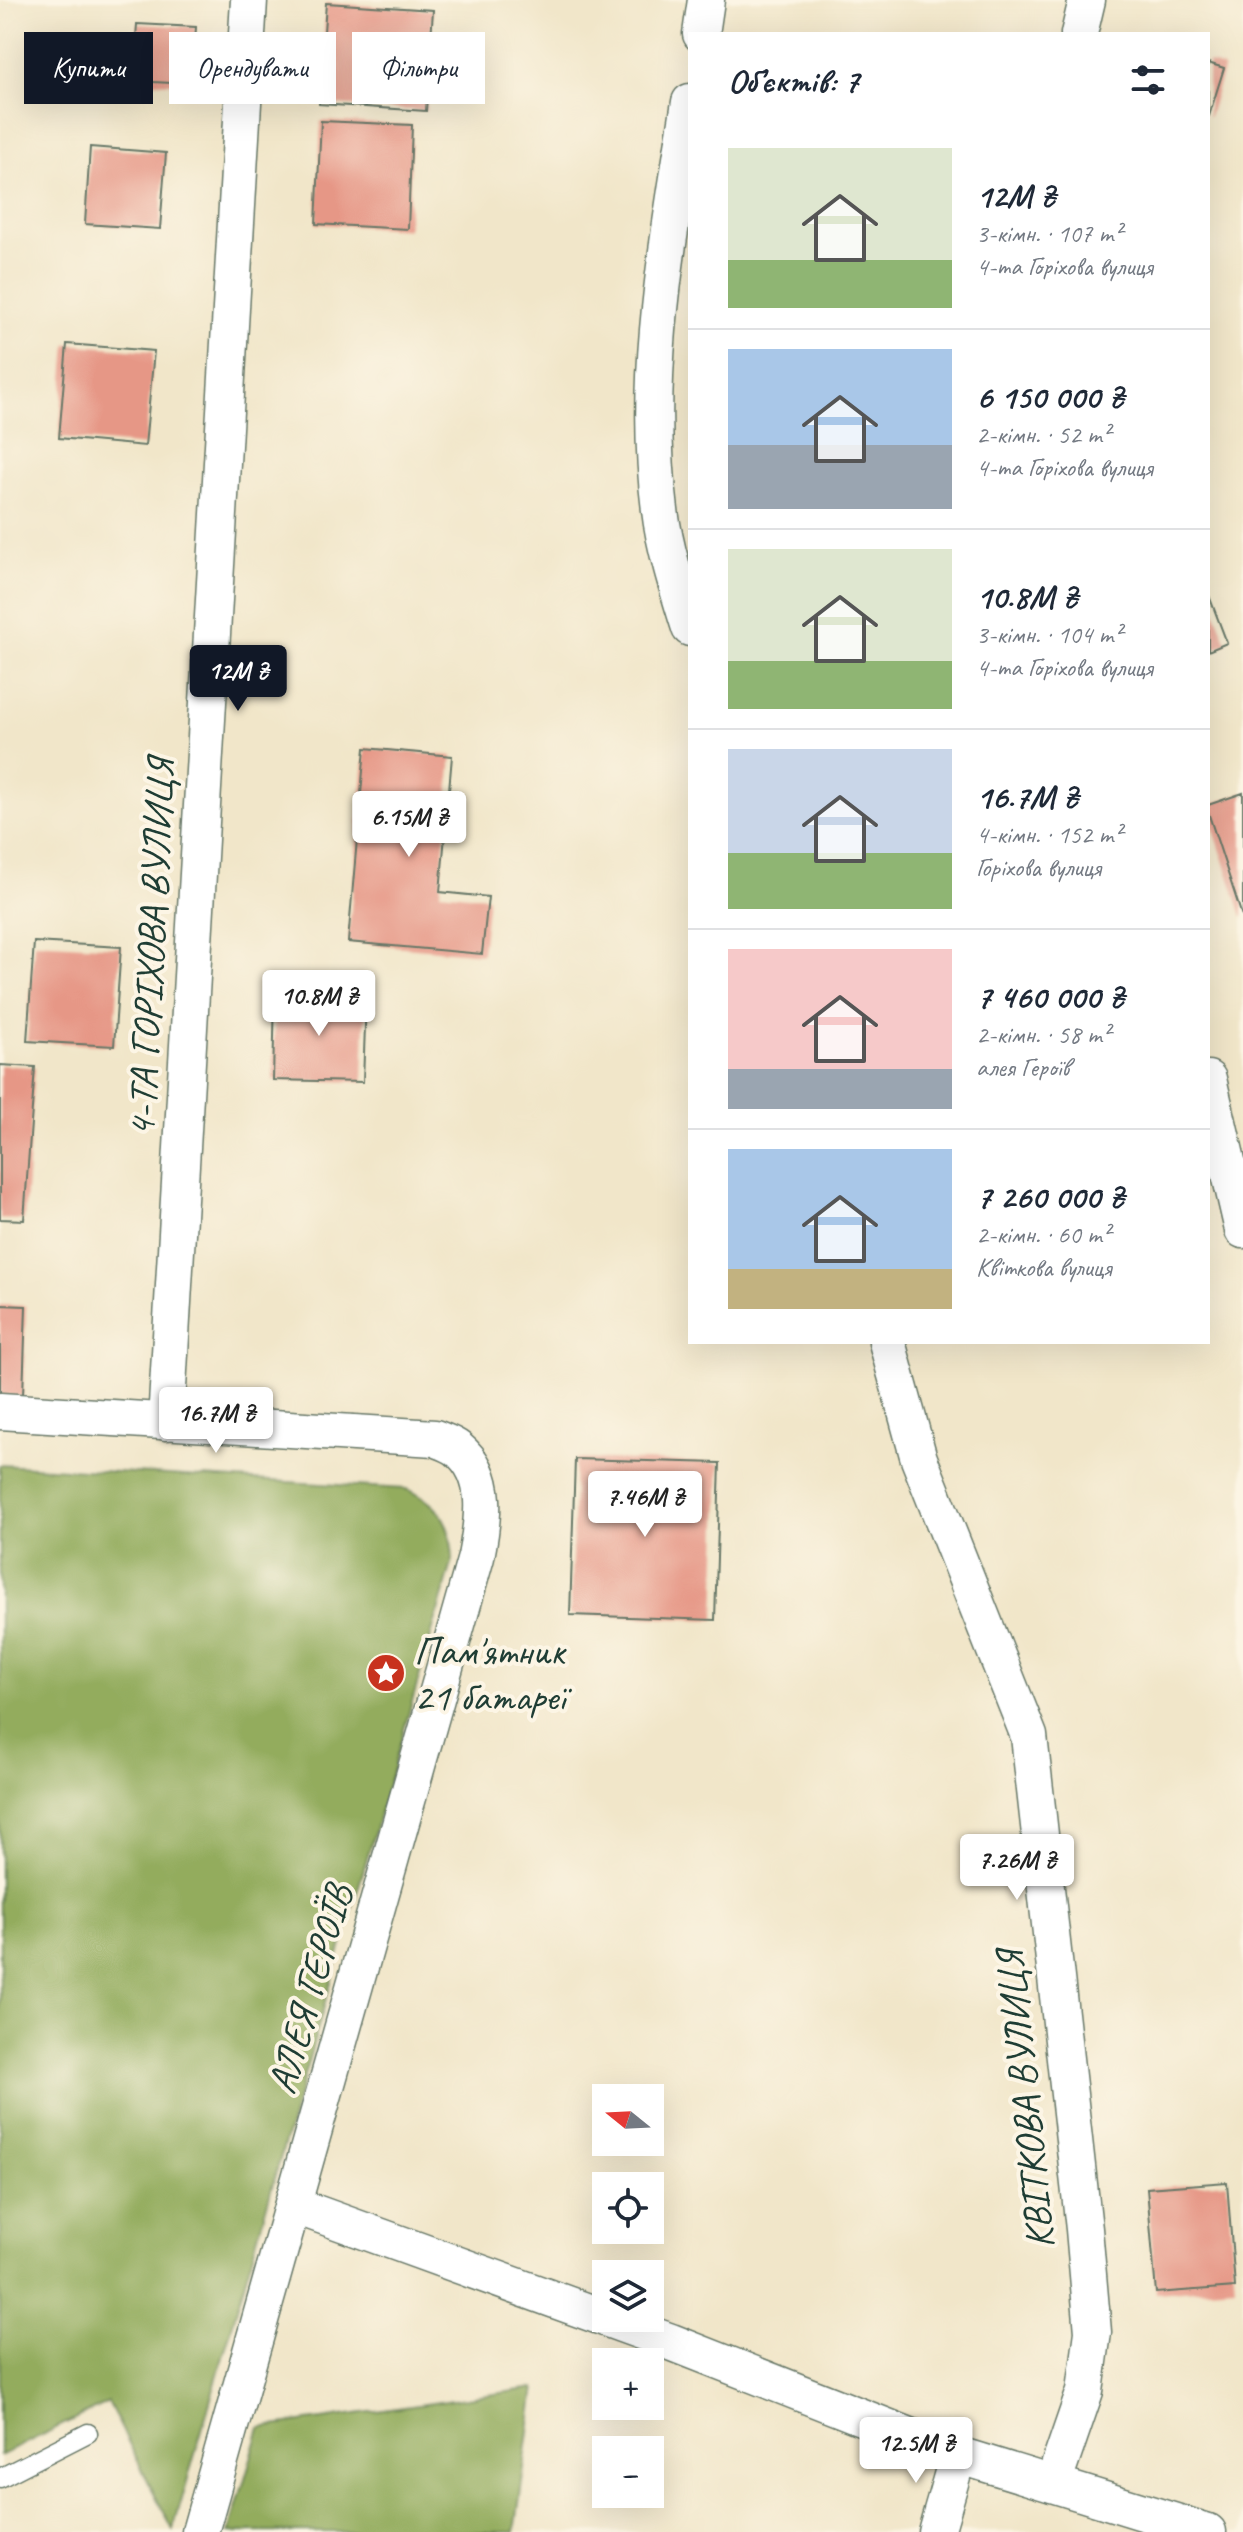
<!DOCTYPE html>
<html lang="uk">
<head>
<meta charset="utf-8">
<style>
  body { margin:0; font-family:Caveat,sans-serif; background:#f2f2f3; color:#1f2937; height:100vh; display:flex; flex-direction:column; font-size:30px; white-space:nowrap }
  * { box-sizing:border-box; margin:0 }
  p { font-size:26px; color:#747a83 }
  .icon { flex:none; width:44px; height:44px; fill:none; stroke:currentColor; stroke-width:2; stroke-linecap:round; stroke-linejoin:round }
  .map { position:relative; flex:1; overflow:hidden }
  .sheet { position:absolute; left:688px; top:32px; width:522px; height:1312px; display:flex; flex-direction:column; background:#fff; border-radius:0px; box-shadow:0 8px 32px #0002 }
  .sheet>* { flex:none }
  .top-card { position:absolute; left:24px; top:32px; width:544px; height:72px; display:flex; gap:16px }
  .needle { width:52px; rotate:288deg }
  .controls { position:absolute; left:592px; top:2084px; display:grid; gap:16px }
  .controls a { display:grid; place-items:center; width:72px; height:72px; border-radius:0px; background:#fff; box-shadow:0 8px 32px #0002; font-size:40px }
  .price { position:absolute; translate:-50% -68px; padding:0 18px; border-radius:8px; background:#fff; color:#222; font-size:26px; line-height:52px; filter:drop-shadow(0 2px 4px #0008) }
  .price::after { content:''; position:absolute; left:50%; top:48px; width:24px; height:18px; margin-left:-12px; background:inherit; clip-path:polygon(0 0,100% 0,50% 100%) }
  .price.current { background:#111827; color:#fff }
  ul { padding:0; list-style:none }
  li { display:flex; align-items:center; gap:24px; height:200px; padding:0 40px }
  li+li { border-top:2px solid #e0e1e3 }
  li span { display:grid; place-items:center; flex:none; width:224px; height:160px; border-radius:0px; color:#555 }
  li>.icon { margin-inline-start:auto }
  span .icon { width:96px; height:96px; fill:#fffc; stroke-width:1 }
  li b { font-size:34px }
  h2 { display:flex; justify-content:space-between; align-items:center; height:96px; padding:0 40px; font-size:34px }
  .tag { padding:0 28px; border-radius:0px; background:#fff; box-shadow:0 8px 32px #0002; font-size:28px; line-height:72px }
  .tag.current { background:#111827; color:#fff }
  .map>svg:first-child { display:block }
</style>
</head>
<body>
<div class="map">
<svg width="1243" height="2532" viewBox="0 0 1243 2532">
  <rect width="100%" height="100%" fill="#fcf5e5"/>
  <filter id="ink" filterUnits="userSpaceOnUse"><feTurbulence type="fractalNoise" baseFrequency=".0125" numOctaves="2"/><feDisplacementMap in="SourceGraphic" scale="16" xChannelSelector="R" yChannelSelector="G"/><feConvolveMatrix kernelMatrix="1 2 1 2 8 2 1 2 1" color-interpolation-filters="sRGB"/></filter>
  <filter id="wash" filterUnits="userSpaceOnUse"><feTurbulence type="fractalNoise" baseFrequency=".006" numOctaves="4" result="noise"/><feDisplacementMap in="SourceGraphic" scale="32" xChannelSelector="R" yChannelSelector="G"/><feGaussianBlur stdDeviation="1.8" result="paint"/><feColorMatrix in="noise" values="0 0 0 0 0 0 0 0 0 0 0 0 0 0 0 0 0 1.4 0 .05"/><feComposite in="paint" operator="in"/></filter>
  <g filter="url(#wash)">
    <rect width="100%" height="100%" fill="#f1e6c9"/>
    <g fill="#93ac5d" stroke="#597448" stroke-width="2">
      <path d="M0 1465 406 1489C442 1505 451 1522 453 1560L173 2530 108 2402 0 2456Z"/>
      <polygon points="535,2388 515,2532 229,2532 260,2428"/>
    </g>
    <g id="blocks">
      <g fill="#e69786">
        <polygon points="326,3 433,10 426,111 319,104"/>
        <polygon points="137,24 196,27 192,84 133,81"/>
        <polygon points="1208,63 1224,68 1209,116 1208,116"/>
        <polygon points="321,121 412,125 408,229 316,224"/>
        <polygon points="90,147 166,153 160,229 85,224"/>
        <polygon points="67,344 154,351 145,446 59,438"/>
        <polygon points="1208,593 1227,643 1208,651"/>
        <polygon points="365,748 452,756 440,892 488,897 482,954 348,942"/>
        <polygon points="1243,793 1243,916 1242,916 1208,812 1208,805"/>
        <polygon points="34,942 121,947 114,1046 27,1041"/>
        <polygon points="275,995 366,997 363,1082 273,1080"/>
        <polygon points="0,1065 35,1067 24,1220 0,1219"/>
        <polygon points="0,1305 26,1306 23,1396 0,1395"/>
        <polygon points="575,1459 720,1463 715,1620 570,1615"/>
        <polygon points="1227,2182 1235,2287 1156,2293 1147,2188"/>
      </g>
    </g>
  </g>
  <g filter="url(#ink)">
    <use href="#blocks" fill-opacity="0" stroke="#687868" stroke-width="2"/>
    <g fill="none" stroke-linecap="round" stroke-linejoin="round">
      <g stroke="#687868" stroke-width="21">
        <polyline id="service" points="0,2478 88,2433"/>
      </g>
      <g stroke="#687868" stroke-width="39">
        <g id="minor">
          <polyline points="701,34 706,0"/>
          <polyline points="1079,34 1087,0"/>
          <path d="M690 102C669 238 642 372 660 510 664 546 679 593 690 628"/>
          <polyline points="1208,1079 1243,1230"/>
          <polyline points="887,1342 919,1459 1029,1736 1084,2229 1093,2332 1085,2391 1053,2484"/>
          <path d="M0 1411 435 1438C442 1441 452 1444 458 1449 491 1476 483 1521 476 1557L200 2532"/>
          <polyline points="166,1422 249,0"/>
          <polyline points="293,2205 671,2342 958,2455 1208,2532"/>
          <polyline points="936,2532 958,2455"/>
        </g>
      </g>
      <use href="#service" stroke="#fff" stroke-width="18"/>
      <use href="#minor" stroke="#fff" stroke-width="36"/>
    </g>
  </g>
  <defs>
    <g id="sight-disc" transform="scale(2)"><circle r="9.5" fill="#c8321e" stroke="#fcf5e5"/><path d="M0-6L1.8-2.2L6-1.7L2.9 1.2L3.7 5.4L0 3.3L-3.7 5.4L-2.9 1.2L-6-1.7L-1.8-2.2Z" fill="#fff"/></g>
  </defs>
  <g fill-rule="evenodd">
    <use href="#sight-disc" x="386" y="1673"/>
  </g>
  <g text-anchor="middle" stroke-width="8" stroke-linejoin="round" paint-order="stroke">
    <g font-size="40" fill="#1f3d34" stroke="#fcf5e5">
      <text transform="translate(150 948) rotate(-87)" y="14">4-ТА ГОРІХОВА ВУЛИЦЯ</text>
      <text transform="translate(309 1989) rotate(-74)" y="14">АЛЕЯ ГЕРОЇВ</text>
      <text transform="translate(1024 2100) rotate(-96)" y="14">КВІТКОВА ВУЛИЦЯ</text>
    </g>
    <g font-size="40" fill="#1f3d34" stroke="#fcf5e5" text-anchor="start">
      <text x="414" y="1664">Пам'ятник<tspan x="414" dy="46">21 батареї</tspan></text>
    </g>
  </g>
</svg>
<div class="controls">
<a><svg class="needle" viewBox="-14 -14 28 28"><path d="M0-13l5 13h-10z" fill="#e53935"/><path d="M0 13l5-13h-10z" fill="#747a83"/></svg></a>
<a><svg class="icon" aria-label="locate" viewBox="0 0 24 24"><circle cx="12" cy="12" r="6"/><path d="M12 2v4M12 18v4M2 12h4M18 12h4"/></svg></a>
<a><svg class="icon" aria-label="layers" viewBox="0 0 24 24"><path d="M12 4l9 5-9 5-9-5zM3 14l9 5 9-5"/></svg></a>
<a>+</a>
<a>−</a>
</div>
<b class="price current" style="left:238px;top:713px">12M ₴</b>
<b class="price" style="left:409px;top:859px">6.15M ₴</b>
<b class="price" style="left:319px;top:1038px">10.8M ₴</b>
<b class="price" style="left:216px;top:1455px">16.7M ₴</b>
<b class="price" style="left:645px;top:1539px">7.46M ₴</b>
<b class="price" style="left:1017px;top:1902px">7.26M ₴</b>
<b class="price" style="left:916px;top:2485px">12.5M ₴</b>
<div class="top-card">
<a class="tag current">Купити</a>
<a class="tag">Орендувати</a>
<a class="tag">Фільтри</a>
</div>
<section class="sheet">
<h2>Об’єктів: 7<svg class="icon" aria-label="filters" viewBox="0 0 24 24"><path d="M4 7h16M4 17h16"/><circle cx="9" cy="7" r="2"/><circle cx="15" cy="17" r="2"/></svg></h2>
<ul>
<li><span style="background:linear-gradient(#dfe7d0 70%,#8fb573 0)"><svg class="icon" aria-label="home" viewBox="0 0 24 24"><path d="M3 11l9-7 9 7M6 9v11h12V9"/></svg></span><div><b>12M ₴</b><p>3-кімн. · 107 m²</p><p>4-та Горіхова вулиця</p></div></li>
<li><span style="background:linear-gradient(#a9c7e8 60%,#9aa5b1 0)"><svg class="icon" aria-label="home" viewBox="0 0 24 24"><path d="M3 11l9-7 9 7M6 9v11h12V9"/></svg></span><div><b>6 150 000 ₴</b><p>2-кімн. · 52 m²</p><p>4-та Горіхова вулиця</p></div></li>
<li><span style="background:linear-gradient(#dfe7d0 70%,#8fb573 0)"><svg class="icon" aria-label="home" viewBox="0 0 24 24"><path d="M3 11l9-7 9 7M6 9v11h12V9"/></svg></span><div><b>10.8M ₴</b><p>3-кімн. · 104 m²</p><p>4-та Горіхова вулиця</p></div></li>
<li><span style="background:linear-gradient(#c9d6e8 65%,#8fb573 0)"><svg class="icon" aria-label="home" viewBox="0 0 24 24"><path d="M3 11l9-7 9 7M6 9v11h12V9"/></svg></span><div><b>16.7M ₴</b><p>4-кімн. · 152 m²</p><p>Горіхова вулиця</p></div></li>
<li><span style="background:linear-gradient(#f6c9c9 75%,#9aa5b1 0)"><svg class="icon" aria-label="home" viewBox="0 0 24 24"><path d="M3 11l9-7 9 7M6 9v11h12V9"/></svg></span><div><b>7 460 000 ₴</b><p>2-кімн. · 58 m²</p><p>алея Героїв</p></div></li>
<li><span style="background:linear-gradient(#a9c7e8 75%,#c2b280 0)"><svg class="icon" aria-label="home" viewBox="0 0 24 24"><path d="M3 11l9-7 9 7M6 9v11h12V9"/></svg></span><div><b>7 260 000 ₴</b><p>2-кімн. · 60 m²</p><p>Квіткова вулиця</p></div></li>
</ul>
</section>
</div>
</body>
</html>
